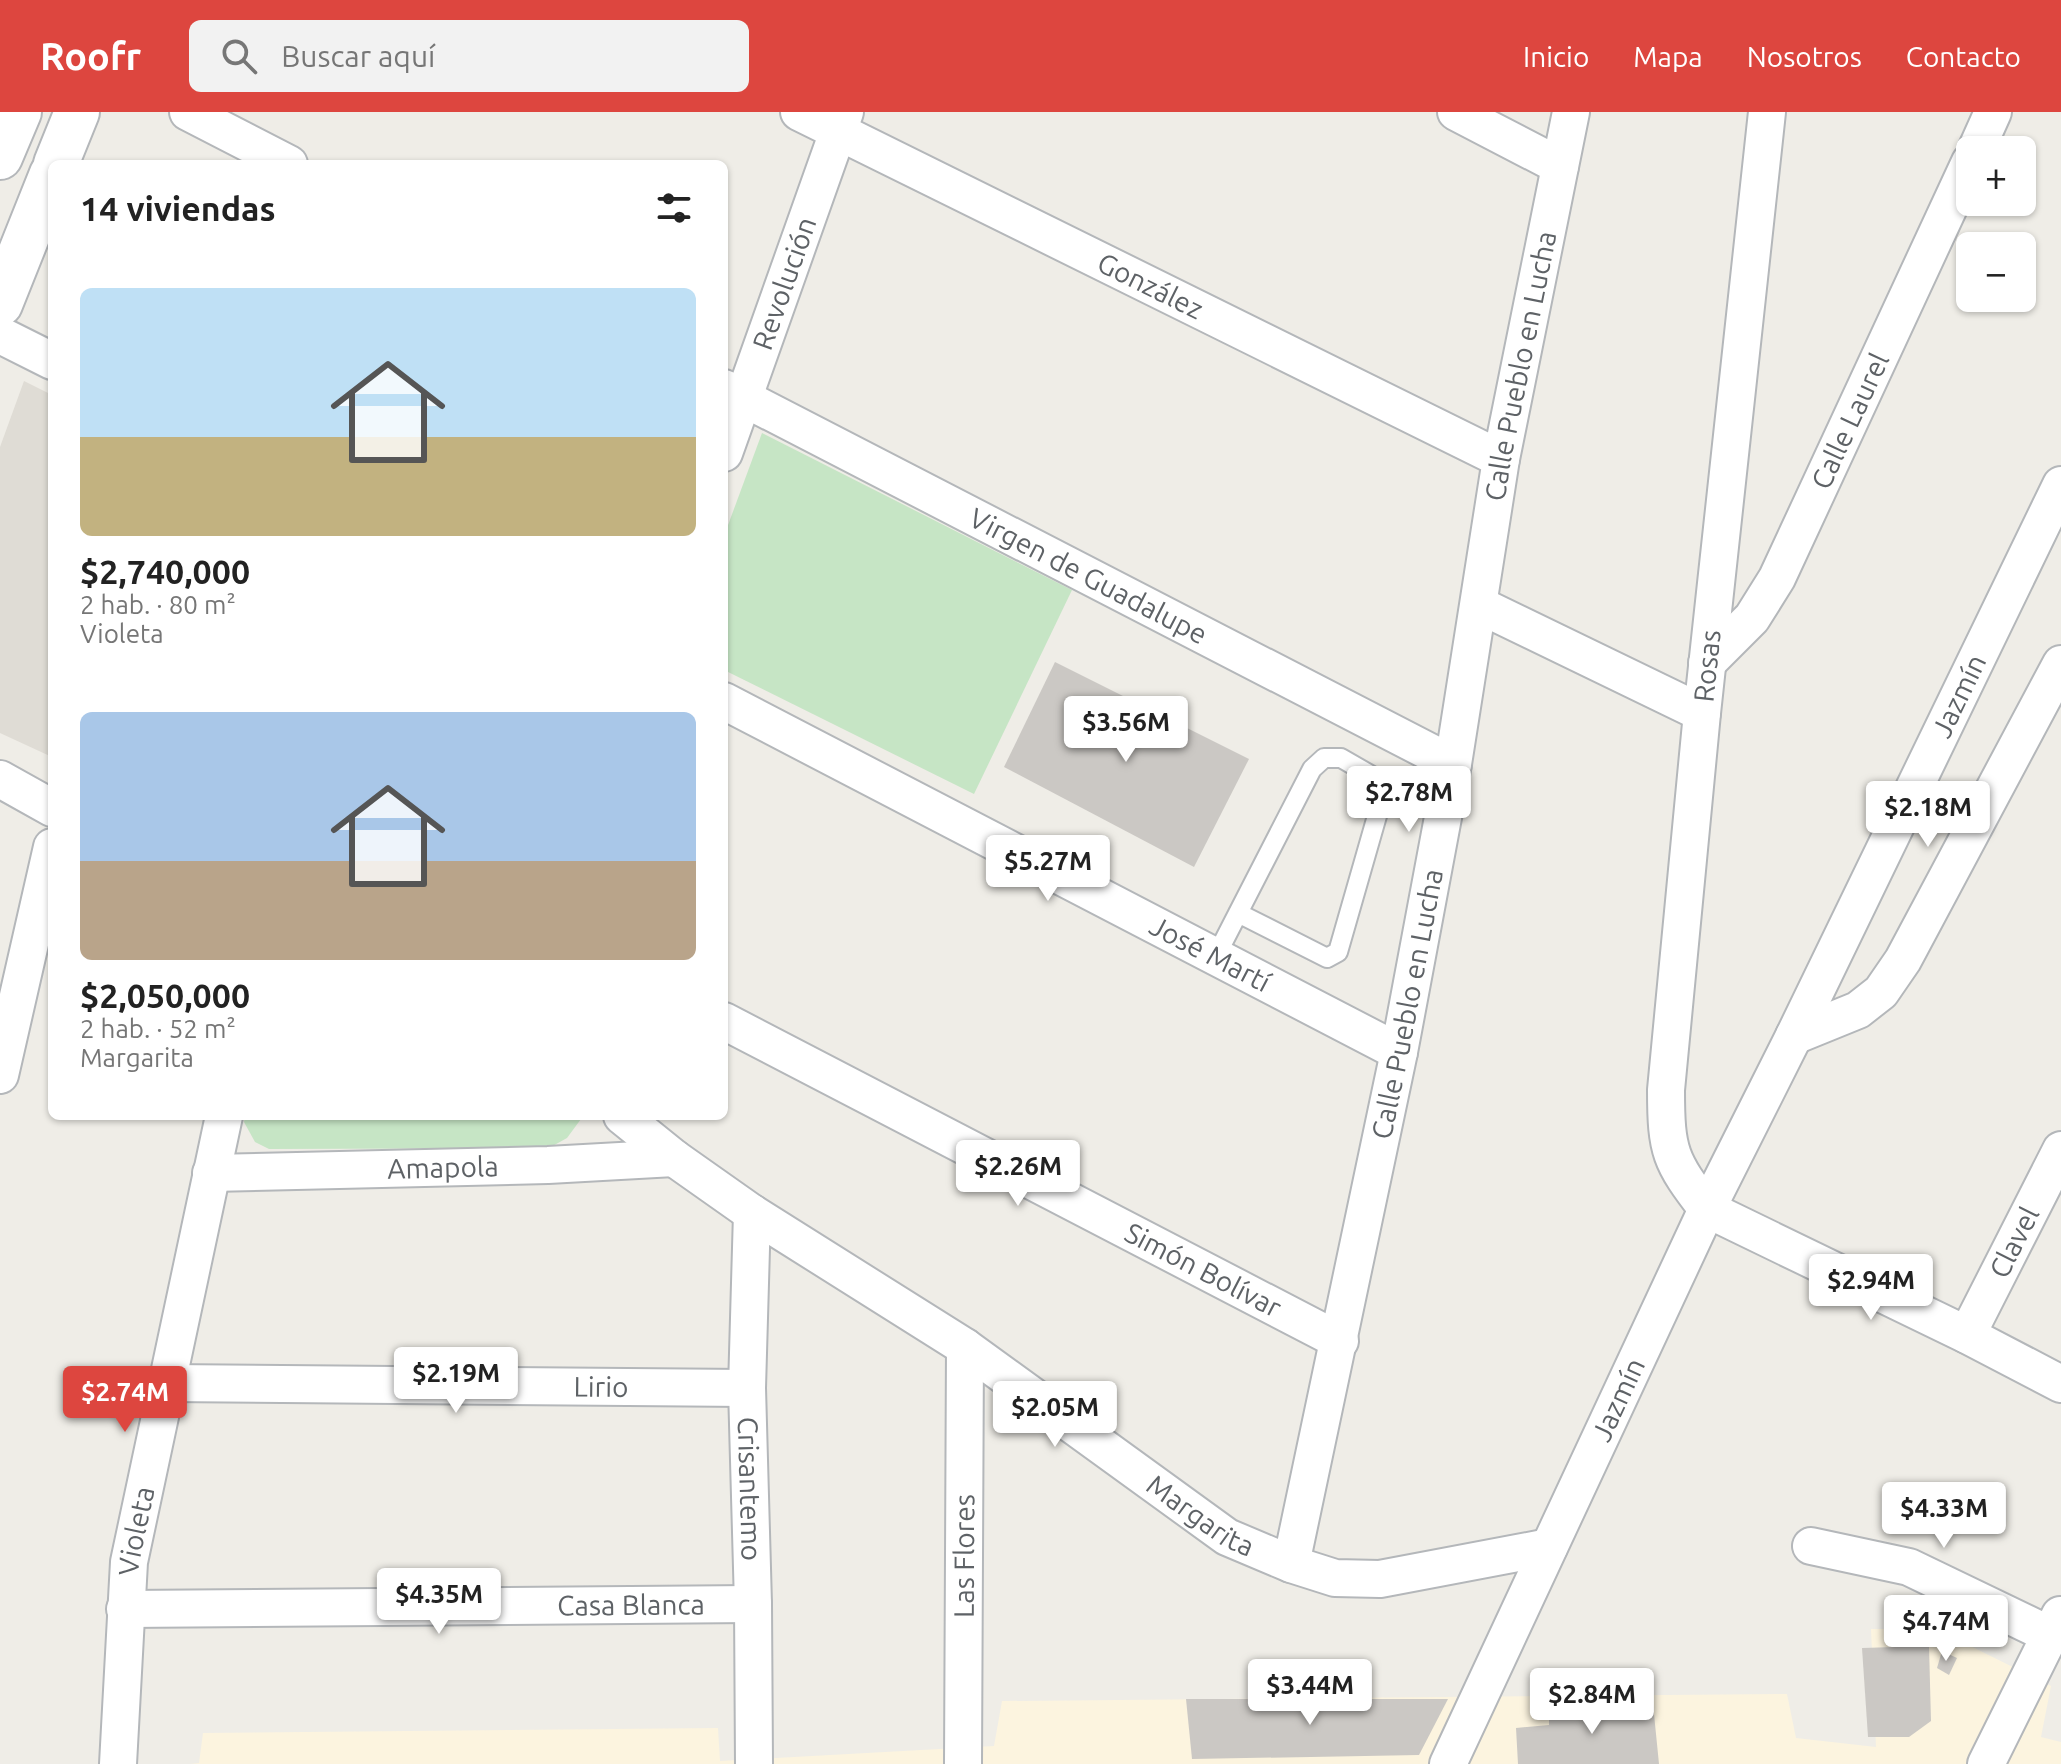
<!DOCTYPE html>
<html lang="es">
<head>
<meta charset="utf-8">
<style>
  body { margin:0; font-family:Ubuntu,sans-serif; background:#f2f2f2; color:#222; height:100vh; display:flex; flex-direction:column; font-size:30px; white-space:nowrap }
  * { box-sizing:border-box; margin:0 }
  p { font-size:26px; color:#767676 }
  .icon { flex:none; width:44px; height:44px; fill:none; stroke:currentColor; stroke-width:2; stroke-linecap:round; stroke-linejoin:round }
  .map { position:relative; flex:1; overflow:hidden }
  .sheet { position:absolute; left:48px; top:48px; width:680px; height:960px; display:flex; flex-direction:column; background:#fff; border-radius:12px; box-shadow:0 2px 6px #0004 }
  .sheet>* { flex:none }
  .buttons { position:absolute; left:1956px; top:24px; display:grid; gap:16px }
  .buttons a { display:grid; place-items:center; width:80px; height:80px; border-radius:12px; background:#fff; box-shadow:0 2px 6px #0004; font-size:40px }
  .price { position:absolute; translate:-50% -68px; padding:0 18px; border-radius:8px; background:#fff; color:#222; font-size:26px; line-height:52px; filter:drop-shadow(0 2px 4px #0008) }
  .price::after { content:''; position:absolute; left:50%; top:48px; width:24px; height:18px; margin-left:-12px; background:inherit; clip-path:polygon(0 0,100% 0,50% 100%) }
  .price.current { background:#dd463f; color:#fff }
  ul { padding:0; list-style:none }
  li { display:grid; align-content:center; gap:16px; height:424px; padding:0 32px }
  li span { display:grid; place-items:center; height:248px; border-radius:12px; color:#555 }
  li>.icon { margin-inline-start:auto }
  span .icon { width:144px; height:144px; fill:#fffc; stroke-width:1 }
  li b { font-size:34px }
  h2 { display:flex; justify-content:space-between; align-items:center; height:96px; padding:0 32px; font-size:34px }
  header { display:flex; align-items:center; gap:48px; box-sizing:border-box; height:112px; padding:0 40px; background:#dd463f; color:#fff }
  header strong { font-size:38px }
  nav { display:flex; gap:44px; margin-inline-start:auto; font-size:28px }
  .search { width:560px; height:72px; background:#f2f2f2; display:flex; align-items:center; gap:20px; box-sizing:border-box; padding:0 28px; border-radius:12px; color:#767676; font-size:30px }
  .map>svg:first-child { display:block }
</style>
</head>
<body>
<header>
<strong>Roofr</strong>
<div class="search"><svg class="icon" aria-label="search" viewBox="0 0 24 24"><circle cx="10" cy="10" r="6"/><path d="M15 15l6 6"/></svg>Buscar aquí</div>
<nav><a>Inicio</a><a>Mapa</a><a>Nosotros</a><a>Contacto</a></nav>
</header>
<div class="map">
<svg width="2061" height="1652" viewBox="0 0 2061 1652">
  <rect width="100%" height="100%" fill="#efede7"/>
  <polygon fill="#fcf4df" points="1871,1517 1936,1517 2051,1574 2041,1625 2061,1630 2061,1652 191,1652 199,1651 203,1621 718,1616 720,1649 994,1634 1002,1589 1787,1582 1796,1626 1876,1635"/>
  <polygon fill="#dfdcd5" points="24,269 52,283 52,645 0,621 0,335"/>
  <g fill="#c6e5c5">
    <polygon points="762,321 1072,478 974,682 724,558 724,424"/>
    <polygon points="245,1004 578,1004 581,1007 567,1026 549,1036 269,1037 255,1030 244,1010"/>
  </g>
  <g fill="#cbc8c4">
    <polygon points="1055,550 1249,647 1194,755 1004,655"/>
    <polygon points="1929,1534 1931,1609 1909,1625 1868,1625 1862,1536"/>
    <polygon points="1942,1539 1957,1546 1949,1563 1937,1556"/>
    <polygon points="1186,1587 1448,1587 1419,1643 1192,1647"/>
    <polygon points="1653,1592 1659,1652 1518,1652 1516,1616 1549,1613 1549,1594"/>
  </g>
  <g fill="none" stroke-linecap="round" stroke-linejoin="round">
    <g stroke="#b4b7ba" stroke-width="22">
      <polyline id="service" points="1216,844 1312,657 1324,646 1341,646 1374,665 1383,683 1338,840 1327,846 1238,801"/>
    </g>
    <g stroke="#b4b7ba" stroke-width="40">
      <g id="minor">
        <polyline points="188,0 289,52"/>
        <path id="s1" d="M799 0 1501 347"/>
        <polyline points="1456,0 1560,54"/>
        <path d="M1767 0 1702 601 1666 978C1666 1040 1670 1049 1707 1097L1967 1223 2061 1272"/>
        <polyline points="1976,38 1993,0"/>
        <polyline points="0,223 52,249"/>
        <path id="s2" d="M724 276 1453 652"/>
        <path id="s3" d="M724 341 845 0"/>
        <polyline points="1479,493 1702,601"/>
        <path id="s4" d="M1707 551 1752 506 1777 466 1970 50"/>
        <path id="s5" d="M724 589 1399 940"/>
        <polyline points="0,667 52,696"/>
        <path id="s6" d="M724 909 1340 1229"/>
        <polyline points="1794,924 1858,898 1881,880 1903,848 2061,552"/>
        <polyline points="0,963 52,735"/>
        <path id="s7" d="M622 1004 674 1046 752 1101 965 1235 1227 1425 1291 1452 1335 1466 1380 1467 1549 1435"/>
        <path id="s8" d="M211 1061 548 1053 674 1046"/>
        <path id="s9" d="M752 1101 747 1276 753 1492 754 1652"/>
        <path id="s10" d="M1967 1223 2061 1038"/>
        <path id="s11" d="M167 1271 747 1276"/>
        <polyline points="1811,1434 1909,1455 2050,1523"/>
        <path id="s12" d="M1291 1452 1399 940 1453 652 1501 347 1571 0"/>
        <path id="s13" d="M125 1497 753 1492"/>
        <path id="s14" d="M118 1652 129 1450 224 1004"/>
        <path id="s15" d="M963 1652 965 1235"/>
        <path id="s16" d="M1448 1652 1707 1097 1794 924 2061 373"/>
        <polyline points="1986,1652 2060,1503"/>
      </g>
    </g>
    <g stroke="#b4b7ba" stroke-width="48">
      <g id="tertiary">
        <polyline points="0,45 19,0"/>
        <polyline points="56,52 77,0"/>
        <polyline points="0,192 52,62"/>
      </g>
    </g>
    <use href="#service" stroke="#fff" stroke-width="18"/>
    <use href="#minor" stroke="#fff" stroke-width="36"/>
    <use href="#tertiary" stroke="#fff" stroke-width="44"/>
  </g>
  <g text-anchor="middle" stroke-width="8" stroke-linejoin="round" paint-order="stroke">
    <g font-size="28" fill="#5e6266" stroke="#fff">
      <text dy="10" stroke="none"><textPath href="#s3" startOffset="180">Revolución</textPath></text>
      <text dy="10" stroke="none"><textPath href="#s1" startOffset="392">González</textPath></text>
      <text dy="10" stroke="none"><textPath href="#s12" startOffset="1220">Calle Pueblo en Lucha</textPath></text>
      <text dy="10" stroke="none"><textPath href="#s4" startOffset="284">Calle Laurel</textPath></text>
      <text dy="10" stroke="none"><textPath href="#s2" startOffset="410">Virgen de Guadalupe</textPath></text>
      <text transform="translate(1707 554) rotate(-84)" y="10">Rosas</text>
      <text dy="10" stroke="none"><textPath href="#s16" startOffset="1184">Jazmín</textPath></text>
      <text dy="10" stroke="none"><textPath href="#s5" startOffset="548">José Martí</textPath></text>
      <text dy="10" stroke="none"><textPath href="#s12" startOffset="572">Calle Pueblo en Lucha</textPath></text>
      <text dy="10" stroke="none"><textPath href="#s8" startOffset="232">Amapola</textPath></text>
      <text dy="10" stroke="none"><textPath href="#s10" startOffset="104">Clavel</textPath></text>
      <text dy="10" stroke="none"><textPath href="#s6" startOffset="540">Simón Bolívar</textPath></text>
      <text dy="10" stroke="none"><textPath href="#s11" startOffset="434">Lirio</textPath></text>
      <text dy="10" stroke="none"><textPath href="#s16" startOffset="402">Jazmín</textPath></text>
      <text dy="10" stroke="none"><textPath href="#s9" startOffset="276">Crisantemo</textPath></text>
      <text dy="10" stroke="none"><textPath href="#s7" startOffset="704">Margarita</textPath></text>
      <text dy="10" stroke="none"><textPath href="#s14" startOffset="234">Violeta</textPath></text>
      <text dy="10" stroke="none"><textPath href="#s15" startOffset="208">Las Flores</textPath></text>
      <text dy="10" stroke="none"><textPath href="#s13" startOffset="506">Casa Blanca</textPath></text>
    </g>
  </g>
</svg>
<div class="buttons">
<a>+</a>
<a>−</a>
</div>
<b class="price" style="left:1126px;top:652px">$3.56M</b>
<b class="price" style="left:1409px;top:722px">$2.78M</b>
<b class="price" style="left:1928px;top:737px">$2.18M</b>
<b class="price" style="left:1048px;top:791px">$5.27M</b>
<b class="price" style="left:1018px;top:1096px">$2.26M</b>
<b class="price" style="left:1871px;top:1210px">$2.94M</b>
<b class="price" style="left:456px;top:1303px">$2.19M</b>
<b class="price current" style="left:125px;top:1322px">$2.74M</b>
<b class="price" style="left:1055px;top:1337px">$2.05M</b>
<b class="price" style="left:1944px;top:1438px">$4.33M</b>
<b class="price" style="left:439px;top:1524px">$4.35M</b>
<b class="price" style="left:1946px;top:1551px">$4.74M</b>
<b class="price" style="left:1310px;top:1615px">$3.44M</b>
<b class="price" style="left:1592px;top:1624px">$2.84M</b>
<section class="sheet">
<h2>14 viviendas<svg class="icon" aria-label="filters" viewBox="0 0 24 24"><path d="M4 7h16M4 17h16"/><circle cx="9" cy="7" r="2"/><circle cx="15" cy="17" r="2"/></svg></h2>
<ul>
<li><span style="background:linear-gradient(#bfe0f5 60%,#c2b280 0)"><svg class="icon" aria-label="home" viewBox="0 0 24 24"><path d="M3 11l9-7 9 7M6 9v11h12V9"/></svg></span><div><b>$2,740,000</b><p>2 hab. · 80 m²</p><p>Violeta</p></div></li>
<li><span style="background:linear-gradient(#a9c7e8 60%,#b9a48a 0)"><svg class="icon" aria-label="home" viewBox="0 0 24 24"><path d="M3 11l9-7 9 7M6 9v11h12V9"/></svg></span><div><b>$2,050,000</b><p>2 hab. · 52 m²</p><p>Margarita</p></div></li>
</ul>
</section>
</div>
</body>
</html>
